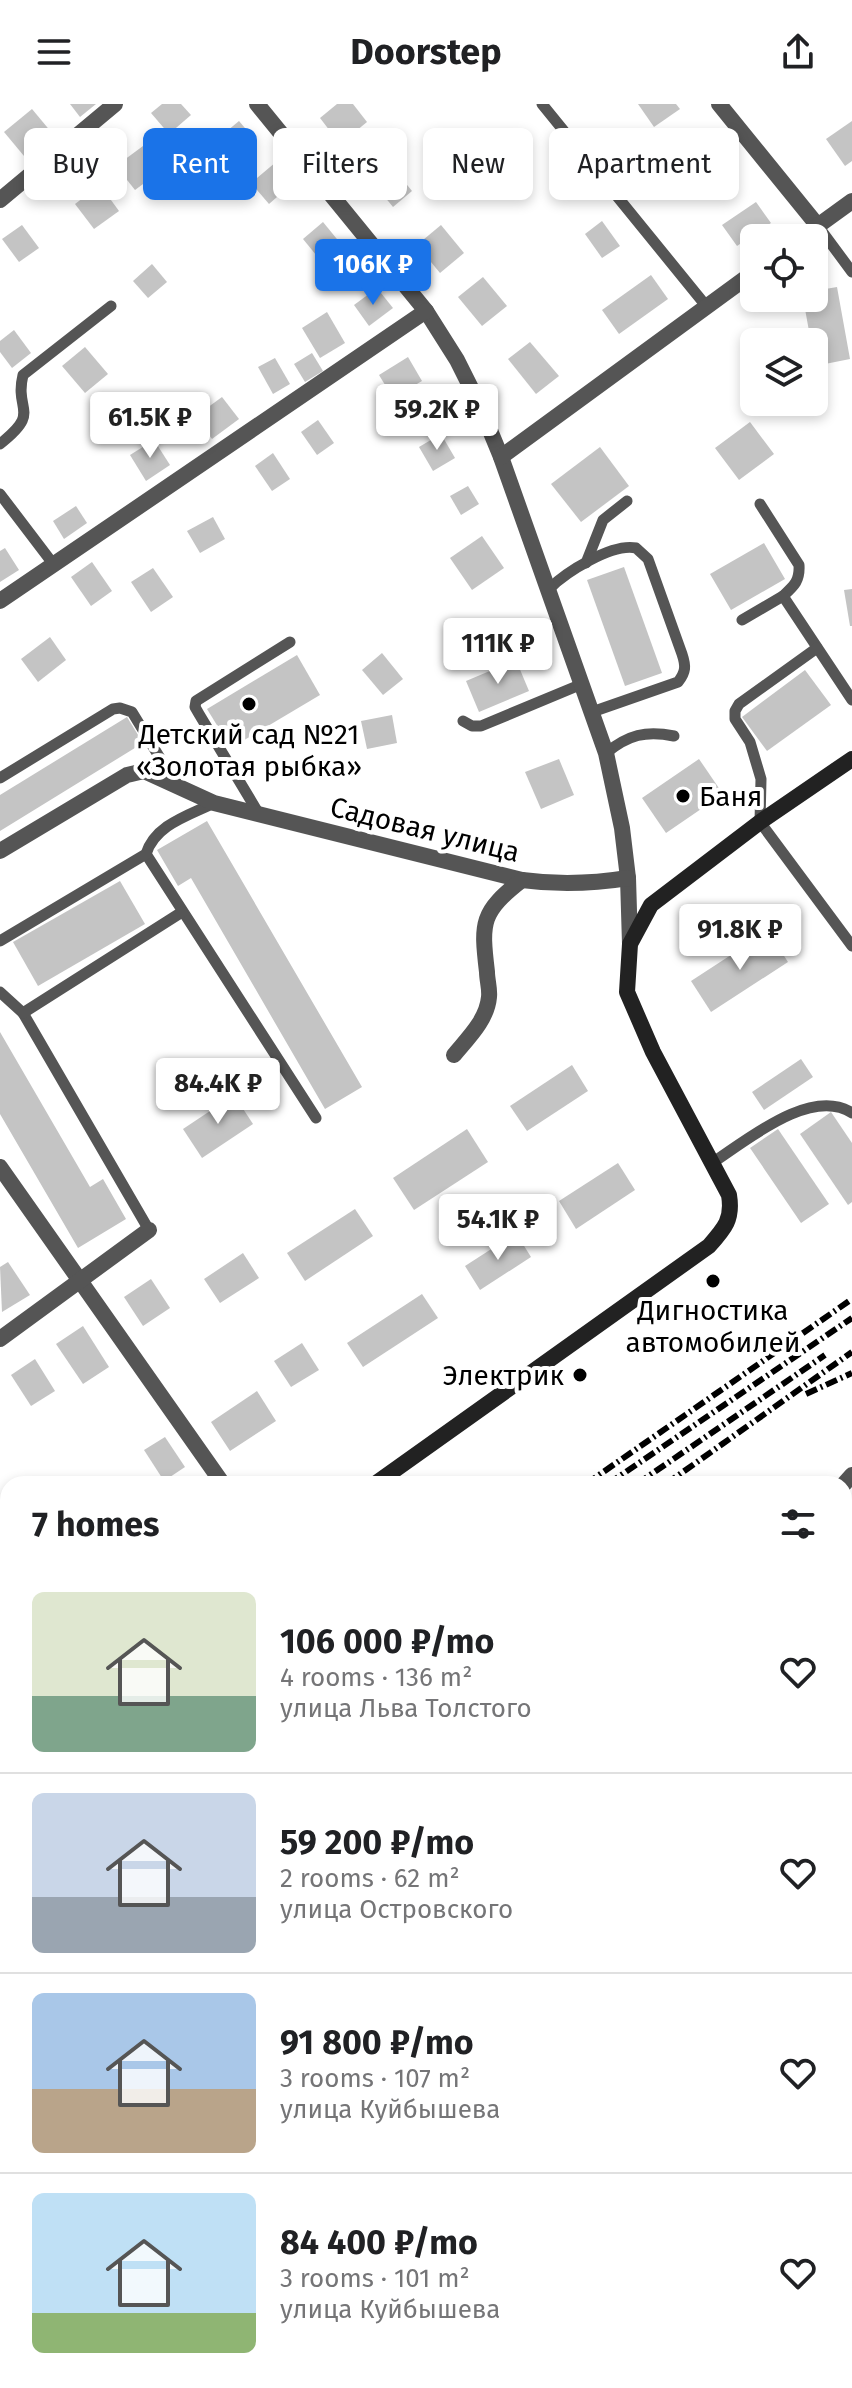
<!DOCTYPE html>
<html lang="en">
<head>
<meta charset="utf-8">
<style>
  body { margin:0; font-family:"Fira Sans",sans-serif; background:#f2f2f2; color:#202124; height:100vh; display:flex; flex-direction:column; font-size:30px; white-space:nowrap }
  * { box-sizing:border-box; margin:0 }
  p { font-size:26px; color:#757577 }
  .icon { flex:none; width:44px; height:44px; fill:none; stroke:currentColor; stroke-width:2; stroke-linecap:round; stroke-linejoin:round }
  .map { position:relative; flex:1; overflow:hidden }
  .side { position:absolute; left:0px; top:1372px; width:852px; height:912px; display:flex; flex-direction:column; background:#fff; border-radius:24px 24px 0 0; box-shadow:0 4px 12px #0003 }
  .side>* { flex:none }
  .top-card { position:absolute; left:24px; top:24px; width:804px; height:72px; display:flex; gap:16px }
  .fabs { position:absolute; left:740px; top:120px; display:grid; gap:16px }
  .fabs a { display:grid; place-items:center; width:88px; height:88px; border-radius:12px; background:#fff; box-shadow:0 4px 12px #0003; font-size:40px }
  .price { position:absolute; translate:-50% -68px; padding:0 18px; border-radius:8px; background:#fff; color:#222; font-size:26px; line-height:52px; filter:drop-shadow(0 2px 4px #0008) }
  .price::after { content:''; position:absolute; left:50%; top:48px; width:24px; height:18px; margin-left:-12px; background:inherit; clip-path:polygon(0 0,100% 0,50% 100%) }
  .price.current { background:#1a73e8; color:#fff }
  ul { padding:0; list-style:none }
  li { display:flex; align-items:center; gap:24px; height:200px; padding:0 32px }
  li+li { border-top:2px solid #e0e0e0 }
  li span { display:grid; place-items:center; flex:none; width:224px; height:160px; border-radius:12px; color:#555 }
  li>.icon { margin-inline-start:auto }
  span .icon { width:96px; height:96px; fill:#fffc; stroke-width:1 }
  li b { font-size:34px }
  h2 { display:flex; justify-content:space-between; align-items:center; height:96px; padding:0 32px; font-size:34px }
  .chip { padding:0 28px; border-radius:12px; background:#fff; box-shadow:0 4px 12px #0003; font-size:28px; line-height:72px }
  .chip.current { background:#1a73e8; color:#fff }
  header { display:flex; justify-content:space-between; align-items:center; height:104px; padding:0 32px; background:#fff; font-size:36px; font-weight:700 }
  .map>svg:first-child { display:block }
</style>
</head>
<body>
<header><svg class="icon" aria-label="menu" viewBox="0 0 24 24"><path d="M4 6h16M4 12h16M4 18h16"/></svg>Doorstep<svg class="icon" aria-label="share" viewBox="0 0 24 24"><path d="M12 15V3M7 8l5-5 5 5M5 13v7h14v-7"/></svg></header>
<div class="map">
<svg width="852" height="2284" viewBox="0 0 852 2284">
  <rect width="100%" height="100%" fill="#fff"/>
  <g fill="#c4c4c4">
    <polygon points="70,0 96,0 80,13"/>
    <polygon points="162,0 181,0 191,11 169,30 151,9"/>
    <polygon points="337,0 353,0 367,18 340,40 320,14"/>
    <polygon points="638,0 676,0 680,5 654,23"/>
    <polygon points="32,5 52,29 24,52 4,28"/>
    <polygon points="239,17 256,37 226,63 209,42"/>
    <polygon points="852,17 852,57 845,62 826,35"/>
    <polygon points="500,24 518,50 499,64 480,38"/>
    <polygon points="705,38 724,66 701,82 682,54"/>
    <polygon points="143,42 162,66 135,86 116,62"/>
    <polygon points="385,54 412,87 393,103 366,70"/>
    <polygon points="276,58 293,79 269,100 251,79"/>
    <polygon points="100,81 119,107 94,125 75,100"/>
    <polygon points="756,98 771,119 737,142 722,121"/>
    <polygon points="602,117 620,142 602,154 585,130"/>
    <polygon points="323,118 341,140 321,157 303,135"/>
    <polygon points="22,121 39,144 19,158 2,135"/>
    <polygon points="441,121 464,149 440,169 417,141"/>
    <polygon points="152,160 167,178 148,194 133,177"/>
    <polygon points="651,171 668,195 619,230 602,206"/>
    <polygon points="483,173 507,202 482,222 458,193"/>
    <polygon points="837,183 850,255 815,262 814,238 811,238 803,194 814,194 814,187"/>
    <polygon points="377,184 393,204 369,222 354,201"/>
    <polygon points="327,208 345,239 320,254 302,224"/>
    <polygon points="14,226 31,249 12,264 0,248 0,237"/>
    <polygon points="530,238 559,272 536,290 508,255"/>
    <polygon points="85,243 108,270 85,289 62,262"/>
    <polygon points="312,249 323,267 305,278 294,260"/>
    <polygon points="408,253 422,277 393,294 379,271"/>
    <polygon points="275,254 290,280 273,290 258,263"/>
    <polygon points="222,293 239,315 212,335 196,312"/>
    <polygon points="318,316 334,339 317,351 301,328"/>
    <polygon points="750,318 774,350 739,376 715,344"/>
    <polygon points="441,330 455,354 433,367 419,343"/>
    <polygon points="154,336 170,361 146,377 130,351"/>
    <polygon points="600,343 629,382 581,418 551,380"/>
    <polygon points="273,349 290,375 272,387 255,362"/>
    <polygon points="468,382 479,400 461,411 450,392"/>
    <polygon points="76,402 87,419 64,435 53,417"/>
    <polygon points="213,413 225,435 200,449 187,427"/>
    <polygon points="482,432 504,464 472,486 450,454"/>
    <polygon points="764,439 785,475 731,506 710,470"/>
    <polygon points="5,444 19,466 0,478 0,447"/>
    <polygon points="92,458 112,487 91,502 71,473"/>
    <polygon points="624,463 662,569 625,582 587,476"/>
    <polygon points="153,464 173,493 151,508 131,478"/>
    <polygon points="852,485 852,522 850,522 844,486"/>
    <polygon points="478,515 488,540 462,551 452,527"/>
    <polygon points="50,533 66,556 38,578 21,555"/>
    <polygon points="382,549 403,575 383,591 362,566"/>
    <polygon points="297,551 320,591 231,644 207,605"/>
    <polygon points="516,556 529,587 479,608 466,577"/>
    <polygon points="805,566 831,601 767,647 742,613"/>
    <polygon points="392,611 397,639 367,645 361,617"/>
    <polygon points="127,613 143,639 0,727 0,691"/>
    <polygon points="559,655 574,691 541,705 525,668"/>
    <polygon points="699,655 723,690 666,729 642,694"/>
    <polygon points="207,717 362,983 325,1005 191,774 178,782 157,746"/>
    <polygon points="120,777 145,820 38,882 13,838"/>
    <polygon points="768,827 788,858 711,908 691,877"/>
    <polygon points="0,928 90,1083 103,1075 126,1115 78,1144 0,1010"/>
    <polygon points="801,955 813,973 764,1006 752,988"/>
    <polygon points="572,961 588,987 527,1027 510,1002"/>
    <polygon points="234,991 253,1020 202,1054 183,1025"/>
    <polygon points="831,1008 852,1039 852,1098 848,1101 800,1030"/>
    <polygon points="467,1025 488,1058 414,1106 393,1074"/>
    <polygon points="778,1025 829,1100 801,1119 750,1044"/>
    <polygon points="618,1059 635,1086 576,1125 559,1097"/>
    <polygon points="355,1105 373,1132 305,1177 287,1149"/>
    <polygon points="516,1129 531,1153 480,1186 465,1162"/>
    <polygon points="243,1149 259,1174 220,1199 204,1175"/>
    <polygon points="8,1158 30,1191 2,1208 0,1163"/>
    <polygon points="151,1175 170,1204 143,1222 124,1193"/>
    <polygon points="422,1190 438,1214 363,1263 347,1239"/>
    <polygon points="83,1222 109,1263 83,1280 56,1240"/>
    <polygon points="302,1239 319,1266 291,1283 274,1257"/>
    <polygon points="35,1255 55,1287 31,1302 11,1271"/>
    <polygon points="257,1287 276,1317 230,1347 211,1318"/>
    <polygon points="165,1333 185,1363 164,1377 144,1346"/>
    <polygon points="852,1450 852,1652 844,1644 844,1458"/>
    <polygon points="8,1458 8,1481 0,1469 0,1464"/>
    <polygon points="852,1844 852,1911 844,1915 844,1848"/>
    <polygon points="8,1931 8,2009 0,2014 0,1936"/>
    <polygon points="852,2021 852,2211 844,2198 844,2026"/>
    <polygon points="8,2133 8,2206 5,2208 0,2200 0,2138"/>
    <polygon points="55,2276 163,2276 151,2284 43,2284"/>
    <polygon points="521,2276 681,2276 687,2284 515,2284 513,2281"/>
    <polygon points="752,2276 808,2276 813,2284 756,2284"/>
  </g>
  <g fill="none" stroke-linecap="round" stroke-linejoin="round">
    <g stroke="#555" stroke-width="11">
      <polyline points="542,0 707,203"/>
      <polyline points="818,122 852,168"/>
      <path d="M0 340C42 307 14 308 23 271L111 202"/>
      <polyline points="0,390 54,461"/>
      <path d="M760 400 799 461C800 477 794 482 783 492"/>
      <polyline points="586,459 603,416 627,397"/>
      <path d="M549 485C566 468 612 439 636 444L648 455 682 550C686 562 686 568 678 578L592 608"/>
      <polyline points="742,516 783,492 852,596"/>
      <polyline points="817,544 739,600 735,607 735,615 750,638 761,675 760,718 852,842"/>
      <polyline points="463,617 472,622 481,622 582,580"/>
      <path d="M606 649C628 631 646 626 674 632"/>
      <polyline points="0,674 113,605 120,604 132,608 177,682"/>
      <polyline points="259,710 199,610 195,603 196,597 290,538"/>
      <polyline points="146,750 316,1014"/>
      <path d="M0 837 146 750C155 721 187 712 214 699"/>
      <polyline points="0,888 23,909 149,1126"/>
      <polyline points="23,909 182,808"/>
      <path d="M712 1059C746 1037 811 982 852 1009"/>
      <polyline points="0,1534 8,1529"/>
      <polyline points="844,1742 852,1748"/>
      <polyline points="844,1828 852,1824"/>
      <polyline points="0,2116 8,2111"/>
      <polyline points="844,2246 852,2241"/>
      <polyline points="704,2276 709,2284"/>
      <polyline points="491,2277 495,2284"/>
    </g>
    <g stroke="#555" stroke-width="16">
      <polyline points="257,0 426,207 457,256 480,302 501,353 606,649 622,724 628,774 630,840"/>
      <polyline points="719,0 818,122"/>
      <polyline points="0,96 115,0"/>
      <polyline points="801,134 852,97"/>
      <polyline points="501,353 754,168"/>
      <polyline points="0,497 426,207"/>
      <path d="M0 747 127 671 144 667 214 699 522 776C559 781 591 780 628 774"/>
      <path d="M454 951C468 934 487 916 489 893 490 885 487 876 487 868 481 818 481 808 522 776"/>
      <polyline points="0,1063 223,1380"/>
      <polyline points="0,1235 149,1126"/>
      <polyline points="844,1380 852,1371"/>
      <polyline points="842,2276 847,2284"/>
    </g>
    <g stroke="#222" stroke-width="16">
      <path d="M375 1380 709 1142C725 1124 733 1115 729 1091L653 948 627 888 630 840 651 801 760 718 852 655"/>
      <polyline points="0,1651 8,1645"/>
      <polyline points="844,1974 852,1970"/>
      <polyline points="307,2284 320,2276"/>
    </g>
    <g stroke="#000" stroke-width="6" stroke-dasharray="12 4 2 4" stroke-linecap="butt">
      <polyline points="806,1290 852,1269"/>
      <polyline points="586,1380 852,1195"/>
      <polyline points="608,1380 852,1214"/>
      <polyline points="637,1380 825,1251"/>
      <polyline points="666,1380 852,1248"/>
      <polyline points="0,1769 8,1763"/>
      <polyline points="0,1785 8,1780"/>
      <polyline points="0,1805 8,1800"/>
      <polyline points="0,1919 8,1914"/>
    </g>
  </g>
  <g fill="#000" stroke="#fff" stroke-width="3">
    <circle cx="249" cy="600" r="8"/>
    <circle cx="683" cy="692" r="8"/>
    <circle cx="713" cy="1177" r="8"/>
    <circle cx="580" cy="1271" r="8"/>
  </g>
  <g text-anchor="middle" stroke-width="8" stroke-linejoin="round" paint-order="stroke">
    <g font-size="28" fill="#000" stroke="#fff">
      <text x="249" y="640">Детский сад №21<tspan x="249" dy="32">«Золотая рыбка»</tspan></text>
      <text x="699" y="702" text-anchor="start">Баня</text>
      <text x="713" y="1216">Дигностика<tspan x="713" dy="32">автомобилей</tspan></text>
      <text x="564" y="1281" text-anchor="end">Электрик</text>
    </g>
    <g font-size="28" fill="#000" stroke="#fff">
      <text transform="translate(425 725) rotate(14)" y="10">Садовая улица</text>
    </g>
  </g>
</svg>
<div class="fabs">
<a><svg class="icon" aria-label="locate" viewBox="0 0 24 24"><circle cx="12" cy="12" r="6"/><path d="M12 2v4M12 18v4M2 12h4M18 12h4"/></svg></a>
<a><svg class="icon" aria-label="layers" viewBox="0 0 24 24"><path d="M12 4l9 5-9 5-9-5zM3 14l9 5 9-5"/></svg></a>
</div>
<b class="price current" style="left:373px;top:203px">106K ₽</b>
<b class="price" style="left:437px;top:348px">59.2K ₽</b>
<b class="price" style="left:150px;top:356px">61.5K ₽</b>
<b class="price" style="left:498px;top:582px">111K ₽</b>
<b class="price" style="left:740px;top:868px">91.8K ₽</b>
<b class="price" style="left:218px;top:1022px">84.4K ₽</b>
<b class="price" style="left:498px;top:1158px">54.1K ₽</b>
<div class="top-card">
<a class="chip">Buy</a>
<a class="chip current">Rent</a>
<a class="chip">Filters</a>
<a class="chip">New</a>
<a class="chip">Apartment</a>
</div>
<section class="side">
<h2>7 homes<svg class="icon" aria-label="filters" viewBox="0 0 24 24"><path d="M4 7h16M4 17h16"/><circle cx="9" cy="7" r="2"/><circle cx="15" cy="17" r="2"/></svg></h2>
<ul>
<li><span style="background:linear-gradient(#dfe7d0 65%,#7fa58c 0)"><svg class="icon" aria-label="home" viewBox="0 0 24 24"><path d="M3 11l9-7 9 7M6 9v11h12V9"/></svg></span><div><b>106 000 ₽/mo</b><p>4 rooms · 136 m²</p><p>улица Льва Толстого</p></div><svg class="icon" aria-label="heart" viewBox="0 0 24 24"><path d="M12 20l-8-8c-3-5 5-10 8-4 3-6 11-1 8 4z"/></svg></li>
<li><span style="background:linear-gradient(#c9d6e8 65%,#9aa5b1 0)"><svg class="icon" aria-label="home" viewBox="0 0 24 24"><path d="M3 11l9-7 9 7M6 9v11h12V9"/></svg></span><div><b>59 200 ₽/mo</b><p>2 rooms · 62 m²</p><p>улица Островского</p></div><svg class="icon" aria-label="heart" viewBox="0 0 24 24"><path d="M12 20l-8-8c-3-5 5-10 8-4 3-6 11-1 8 4z"/></svg></li>
<li><span style="background:linear-gradient(#a9c7e8 60%,#b9a48a 0)"><svg class="icon" aria-label="home" viewBox="0 0 24 24"><path d="M3 11l9-7 9 7M6 9v11h12V9"/></svg></span><div><b>91 800 ₽/mo</b><p>3 rooms · 107 m²</p><p>улица Куйбышева</p></div><svg class="icon" aria-label="heart" viewBox="0 0 24 24"><path d="M12 20l-8-8c-3-5 5-10 8-4 3-6 11-1 8 4z"/></svg></li>
<li><span style="background:linear-gradient(#bfe0f5 75%,#8fb573 0)"><svg class="icon" aria-label="home" viewBox="0 0 24 24"><path d="M3 11l9-7 9 7M6 9v11h12V9"/></svg></span><div><b>84 400 ₽/mo</b><p>3 rooms · 101 m²</p><p>улица Куйбышева</p></div><svg class="icon" aria-label="heart" viewBox="0 0 24 24"><path d="M12 20l-8-8c-3-5 5-10 8-4 3-6 11-1 8 4z"/></svg></li>
</ul>
</section>
</div>
</body>
</html>
